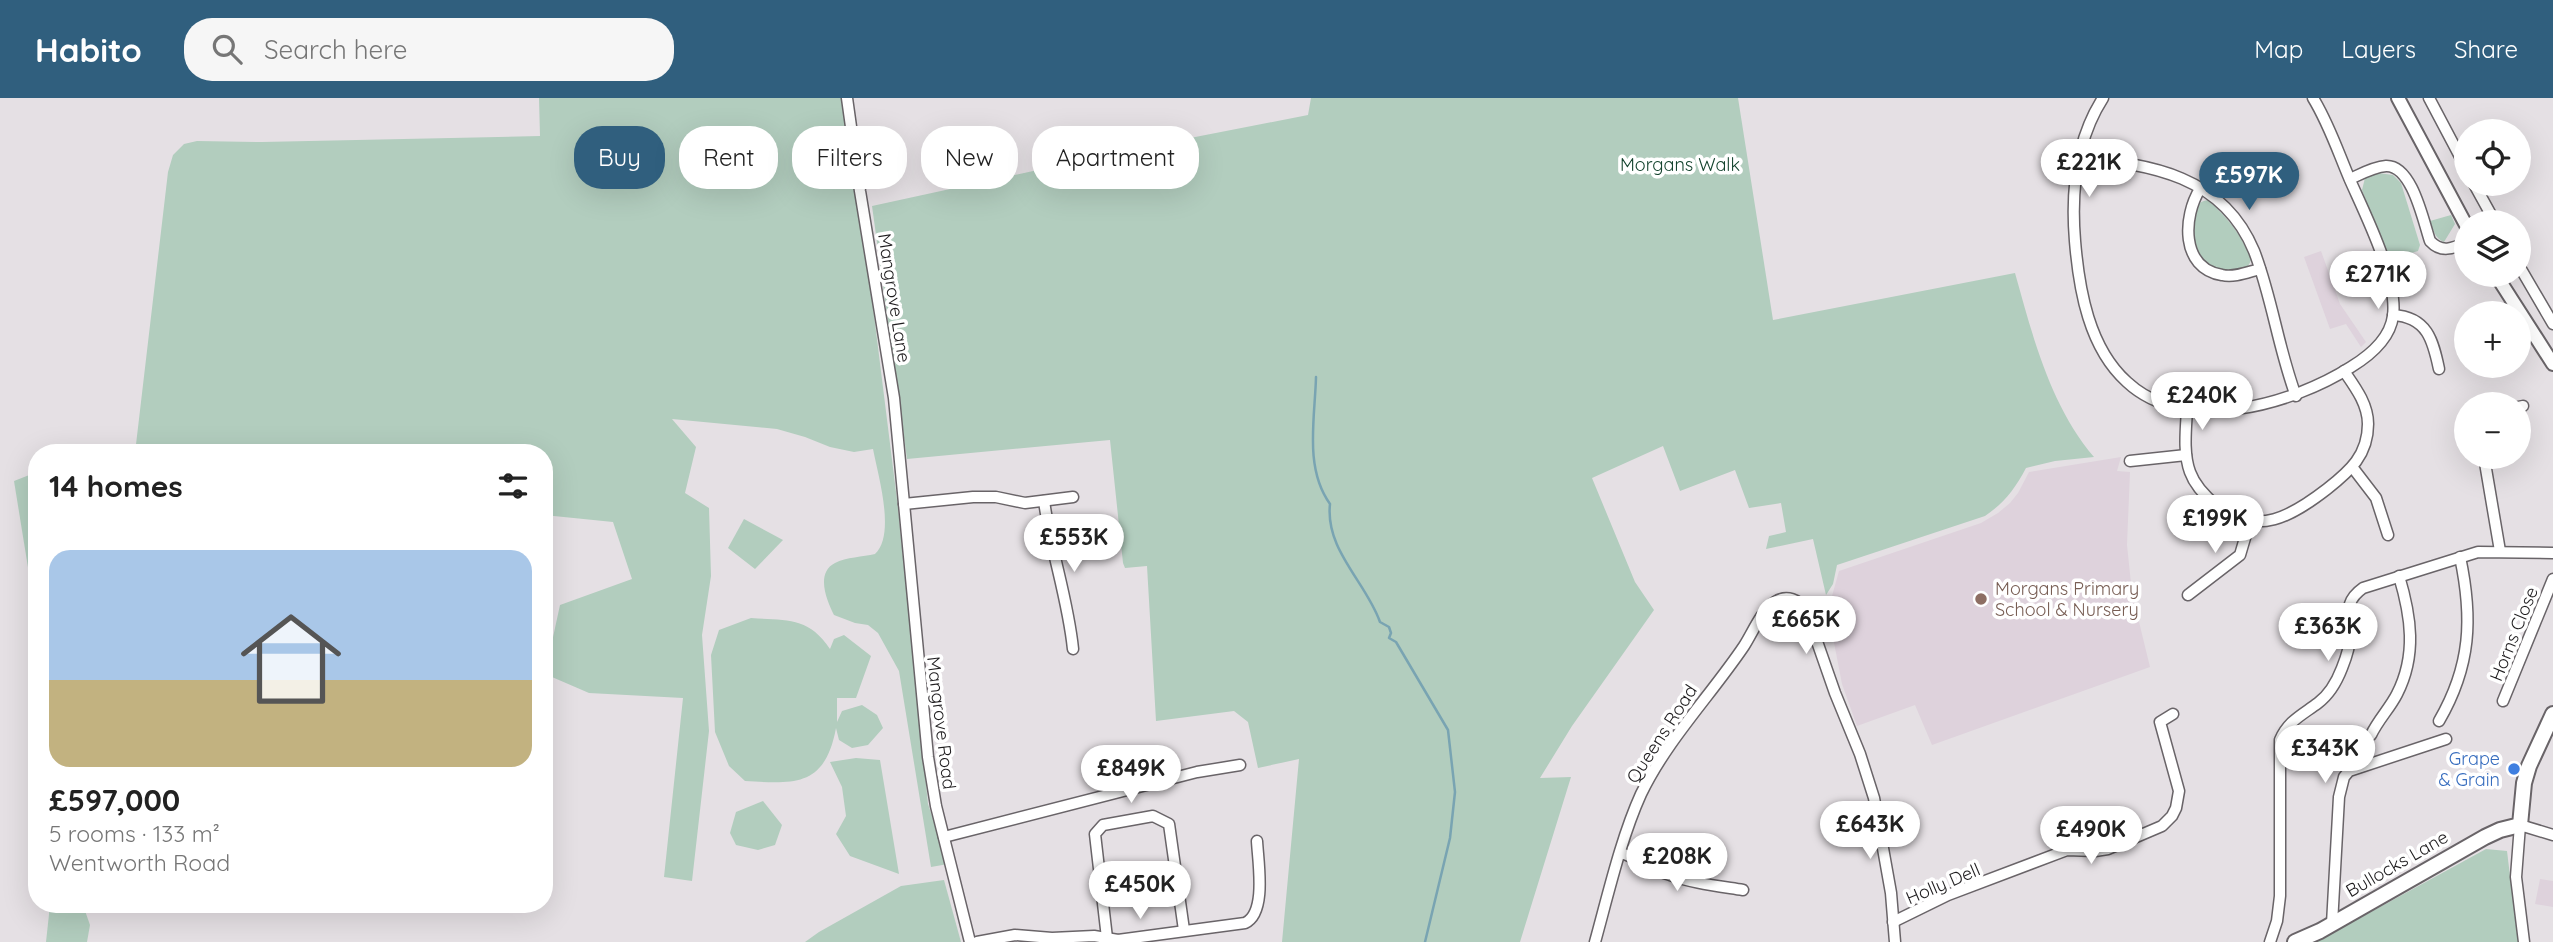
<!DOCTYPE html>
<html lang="en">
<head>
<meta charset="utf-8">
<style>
  body { margin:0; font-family:Quicksand,sans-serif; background:#f6f6f6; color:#222; height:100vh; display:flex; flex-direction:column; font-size:26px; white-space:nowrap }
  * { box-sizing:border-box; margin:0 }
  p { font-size:23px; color:#767676 }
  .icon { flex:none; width:38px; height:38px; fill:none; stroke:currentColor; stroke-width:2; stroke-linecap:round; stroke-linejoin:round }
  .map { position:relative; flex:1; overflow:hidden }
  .side { position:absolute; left:28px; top:346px; width:525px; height:469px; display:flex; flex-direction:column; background:#fff; border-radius:28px; box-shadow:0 7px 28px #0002 }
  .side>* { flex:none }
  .top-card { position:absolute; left:574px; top:28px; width:665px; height:63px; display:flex; gap:14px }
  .buttons { position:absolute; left:2454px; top:21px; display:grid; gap:14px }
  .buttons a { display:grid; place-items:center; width:77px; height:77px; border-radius:50%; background:#fff; box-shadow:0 7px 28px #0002; font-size:35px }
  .price { position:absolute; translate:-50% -60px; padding:0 16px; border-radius:24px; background:#fff; color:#222; font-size:23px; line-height:46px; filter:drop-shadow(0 2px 4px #0008) }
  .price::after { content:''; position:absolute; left:50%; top:42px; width:21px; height:16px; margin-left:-10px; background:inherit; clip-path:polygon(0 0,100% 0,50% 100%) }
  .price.current { background:#305f7e; color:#fff }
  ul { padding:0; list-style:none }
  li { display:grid; align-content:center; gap:14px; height:371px; padding:0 21px }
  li+li { border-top:2px solid #e0e0e0 }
  li span { display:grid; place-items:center; height:217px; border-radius:21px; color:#555 }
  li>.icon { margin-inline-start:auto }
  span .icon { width:126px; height:126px; fill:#fffc; stroke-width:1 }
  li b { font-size:30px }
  h2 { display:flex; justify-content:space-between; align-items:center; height:84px; padding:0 21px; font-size:30px }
  .tag { padding:0 24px; border-radius:28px; background:#fff; box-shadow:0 7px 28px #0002; font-size:24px; line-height:63px }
  .tag.current { background:#305f7e; color:#fff }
  header { display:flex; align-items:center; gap:42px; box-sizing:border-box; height:98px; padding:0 35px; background:#305f7e; color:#fff }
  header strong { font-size:33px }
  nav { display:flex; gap:38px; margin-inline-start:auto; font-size:24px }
  .search { width:490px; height:63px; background:#f6f6f6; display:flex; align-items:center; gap:18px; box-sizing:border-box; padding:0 24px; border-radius:28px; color:#767676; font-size:26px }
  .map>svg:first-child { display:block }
</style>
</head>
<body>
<header>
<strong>Habito</strong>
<div class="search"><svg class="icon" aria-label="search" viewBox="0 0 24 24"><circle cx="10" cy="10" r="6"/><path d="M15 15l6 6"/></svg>Search here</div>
<nav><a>Map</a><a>Layers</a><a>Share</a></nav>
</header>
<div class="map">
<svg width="2553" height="844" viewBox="0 0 2553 844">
  <rect width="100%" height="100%" fill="#e5e0e4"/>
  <g fill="#ded2dc">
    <polygon points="2321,153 2340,206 2366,244 2361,249 2346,226 2330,231 2304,159"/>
    <polygon points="2121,359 2117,373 2130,374 2127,447 2132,495 2150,569 1932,647 1915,607 1857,628 1842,586 1826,503 1832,498 1839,473 1981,425 1998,415 2010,405 2018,395 2029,374"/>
    <polygon points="2540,781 2553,783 2553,809 2535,806"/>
  </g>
  <g fill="#b2cdbe">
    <path d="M539 0H847L898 410 928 706 948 766 931 769 899 573 878 535 868 527 855 525 834 517C827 503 815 475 835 465 846 459 863 459 875 456 896 437 878 377 873 351L854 354 830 349 805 339 777 331 672 321 696 349 685 395 709 410 711 478 702 537 709 633 692 783 664 779 683 600 589 595 545 576 560 507 632 481 613 424 544 417V355H135L168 74 173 57 184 46 197 43 262 44 540 38Z"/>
    <path d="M1311 0H1738L1773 222 2015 175C2033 239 2050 307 2094 359L2055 363 2026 370C2015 391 2004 405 1985 418L1837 467 1833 486 1826 497 1813 441 1766 451 1769 438 1786 434 1781 405 1749 410 1735 372 1680 393 1663 348 1592 380 1635 484 1654 512 1572 628 1540 680 1571 679 1520 844H1282L1299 661 1258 670 1248 624 1234 613 1156 623 1147 468 1125 470 1123 465 1110 342 907 361 872 108 1139 50 1308 17Z"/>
    <polygon points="2378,75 2393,77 2401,85 2420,147 2418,153 2389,162 2362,92 2365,80"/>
    <path d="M2208 102C2228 120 2242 137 2251 162 2248 171 2243 173 2234 174 2190 181 2176 106 2208 102Z"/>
    <path d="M2451 117 2455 126 2444 144C2435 141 2433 131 2430 123Z"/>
    <polygon points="37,374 37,525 14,383"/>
    <polygon points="744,421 783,442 755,471 728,450"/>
    <path d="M751 520C787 523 808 518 830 551L834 541 844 537 871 558 856 600H837V624L842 613 862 607 877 617 883 630 868 647 852 650 839 642 836 630C825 689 795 686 745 683L729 668 715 634 711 557 719 532Z"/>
    <polygon points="856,660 880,662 899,776 850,758 836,736 846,718 842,689 830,664"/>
    <polygon points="763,703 782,727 775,747 758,752 736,747 730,735 736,714"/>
    <polygon points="2486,751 2507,753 2518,844 2316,844"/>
    <polygon points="944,782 961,844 805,844 819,834 901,788"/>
    <polygon points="50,807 83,807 90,827 87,844 46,844"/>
  </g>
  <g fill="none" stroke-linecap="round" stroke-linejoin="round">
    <path stroke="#79a4b2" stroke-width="2.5" d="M1316 279C1315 320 1304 370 1330 406 1325 452 1366 484 1380 524L1389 529 1391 535 1389 540 1396 544 1448 632 1455 694 1450 740 1425 844"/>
    <g stroke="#696468" stroke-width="13">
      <g id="minor">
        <polyline points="847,0 860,93 894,300 928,659 936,708 970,844"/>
        <path d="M2103 0C2076 42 2071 95 2075 143 2079 192 2089 250 2127 284 2185 338 2293 306 2351 269 2369 258 2390 241 2393 218 2398 181 2365 116 2350 82 2338 54 2329 26 2313 0"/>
        <polyline points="2429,0 2466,70"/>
        <path d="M2079 60C2151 66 2223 78 2254 153 2272 199 2278 250 2296 298"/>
        <path d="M2350 81C2361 76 2373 69 2386 68 2412 67 2423 122 2430 143 2441 155 2453 151 2466 144"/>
        <polyline points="2474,86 2495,124"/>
        <path d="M2200 91C2183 118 2180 170 2222 177 2234 180 2248 174 2260 171"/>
        <polyline points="2518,166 2553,226"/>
        <path d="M2393 217C2427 219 2433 242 2439 271"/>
        <polyline points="2518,309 2523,308"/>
        <path d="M2187 311C2186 331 2183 355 2190 374 2195 388 2206 399 2217 408 2258 439 2292 418 2327 391 2350 373 2368 357 2368 326 2368 306 2355 289 2344 273"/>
        <polyline points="2484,359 2500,453"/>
        <polyline points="2130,363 2186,357"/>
        <polyline points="2353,370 2376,400 2388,437"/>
        <path d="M1044 403C1051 454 1068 501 1073 551"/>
        <polyline points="904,406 973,399 996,399 1025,405 1073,399"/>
        <polyline points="2188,497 2240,457 2250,423"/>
        <polyline points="2503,603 2553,481"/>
        <path d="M2439 623C2471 568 2473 520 2460 459"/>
        <path d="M2371 637C2378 622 2390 610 2397 596 2417 557 2411 518 2399 478"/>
        <polyline points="944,739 1197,674 1240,667"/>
        <path d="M1621 755C1638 760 1651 771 1667 776 1691 785 1718 788 1743 792"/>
        <polyline points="1893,824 1948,797 2067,752 2095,753 2108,751 2162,728 2172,718 2176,710 2179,693 2160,624 2173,616"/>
        <polyline points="2332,826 2339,699 2344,679 2349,673 2446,641"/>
        <polyline points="1107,840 1095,736 1103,727 1153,718 1169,726 1184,832"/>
        <path d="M977 844 1015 837 1052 840 1094 838 1118 842 1245 825C1267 815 1258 764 1257 743"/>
        <path d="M1595 844C1608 797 1621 740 1641 696 1667 642 1711 597 1744 548 1753 534 1761 513 1775 504 1787 496 1799 502 1806 512L1835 595 1860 656 1874 700 1891 795 1895 844"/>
        <path d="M2270 844 2277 823 2280 798V642C2288 623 2302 617 2318 605 2330 596 2337 583 2342 570 2346 560 2350 549 2350 538 2351 517 2342 505 2363 490L2478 454 2553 455"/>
        <polyline points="2524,844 2516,779 2520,727 2553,737"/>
      </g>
    </g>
    <g stroke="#696468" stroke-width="16">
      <g id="tertiary">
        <polyline points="2398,0 2466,127"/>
        <polyline points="2496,177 2553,266"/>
      </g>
    </g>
    <g stroke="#696468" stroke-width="18">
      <polyline id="secondary" points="2295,844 2320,833 2485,739 2500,732 2520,727 2524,685 2529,668 2553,616"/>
    </g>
    <use href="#minor" stroke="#fff" stroke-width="10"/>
    <use href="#tertiary" stroke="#fff" stroke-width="12"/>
    <use href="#secondary" stroke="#fff" stroke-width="14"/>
  </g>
  <circle fill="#8d6e63" stroke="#fff" stroke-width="2.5" cx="1981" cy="501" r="7"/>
  <circle fill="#3f7fe0" stroke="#fff" stroke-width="2.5" cx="2514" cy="671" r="7"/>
  <g text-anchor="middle" stroke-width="7" stroke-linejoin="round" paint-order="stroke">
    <g font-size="18" fill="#14442e" stroke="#fff">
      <text x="1680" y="73">Morgans Walk</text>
    </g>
    <g font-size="18" fill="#1e1c1e" stroke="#fff">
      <text transform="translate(894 200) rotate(81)" y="6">Mangrove Lane</text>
      <text transform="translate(2514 536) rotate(-68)" y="6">Horns Close</text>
      <text transform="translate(941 625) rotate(83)" y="6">Mangrove Road</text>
      <text transform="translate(1662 636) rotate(-57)" y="6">Queens Road</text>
      <text transform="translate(2397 766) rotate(-30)" y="6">Bullocks Lane</text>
      <text transform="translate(1943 786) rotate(-23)" y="6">Holly Dell</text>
    </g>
    <g font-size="18" fill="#785e54" stroke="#fff" text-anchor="start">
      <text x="1995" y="497">Morgans Primary<tspan x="1995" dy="21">School &amp; Nursery</tspan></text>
    </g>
    <g font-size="18" fill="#366cbe" stroke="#fff" text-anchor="end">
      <text x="2500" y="667">Grape<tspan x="2500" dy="21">&amp; Grain</tspan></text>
    </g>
  </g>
</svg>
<div class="buttons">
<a><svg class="icon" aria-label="locate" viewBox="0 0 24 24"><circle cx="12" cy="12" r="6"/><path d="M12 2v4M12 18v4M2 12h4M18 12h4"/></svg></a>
<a><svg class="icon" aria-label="layers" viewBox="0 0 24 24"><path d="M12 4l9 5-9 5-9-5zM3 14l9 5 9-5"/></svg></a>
<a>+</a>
<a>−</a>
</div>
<b class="price" style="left:2089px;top:101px">£221K</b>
<b class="price current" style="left:2249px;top:114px">£597K</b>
<b class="price" style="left:2378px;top:213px">£271K</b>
<b class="price" style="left:2202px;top:334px">£240K</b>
<b class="price" style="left:2215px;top:457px">£199K</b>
<b class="price" style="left:1074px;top:476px">£553K</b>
<b class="price" style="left:1806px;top:558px">£665K</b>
<b class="price" style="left:2328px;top:565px">£363K</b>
<b class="price" style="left:2325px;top:687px">£343K</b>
<b class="price" style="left:1131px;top:707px">£849K</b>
<b class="price" style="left:1870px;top:763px">£643K</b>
<b class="price" style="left:2091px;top:768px">£490K</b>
<b class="price" style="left:1677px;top:795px">£208K</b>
<b class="price" style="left:1140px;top:823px">£450K</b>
<div class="top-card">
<a class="tag current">Buy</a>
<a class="tag">Rent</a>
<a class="tag">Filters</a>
<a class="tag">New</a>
<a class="tag">Apartment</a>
</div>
<section class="side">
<h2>14 homes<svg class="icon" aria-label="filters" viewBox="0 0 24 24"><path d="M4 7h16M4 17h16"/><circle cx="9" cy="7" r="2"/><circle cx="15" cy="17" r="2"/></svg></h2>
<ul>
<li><span style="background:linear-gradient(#a9c7e8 60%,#c2b280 0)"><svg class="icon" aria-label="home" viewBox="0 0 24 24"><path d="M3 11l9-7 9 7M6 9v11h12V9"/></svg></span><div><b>£597,000</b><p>5 rooms · 133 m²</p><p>Wentworth Road</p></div></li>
</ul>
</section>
</div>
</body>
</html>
